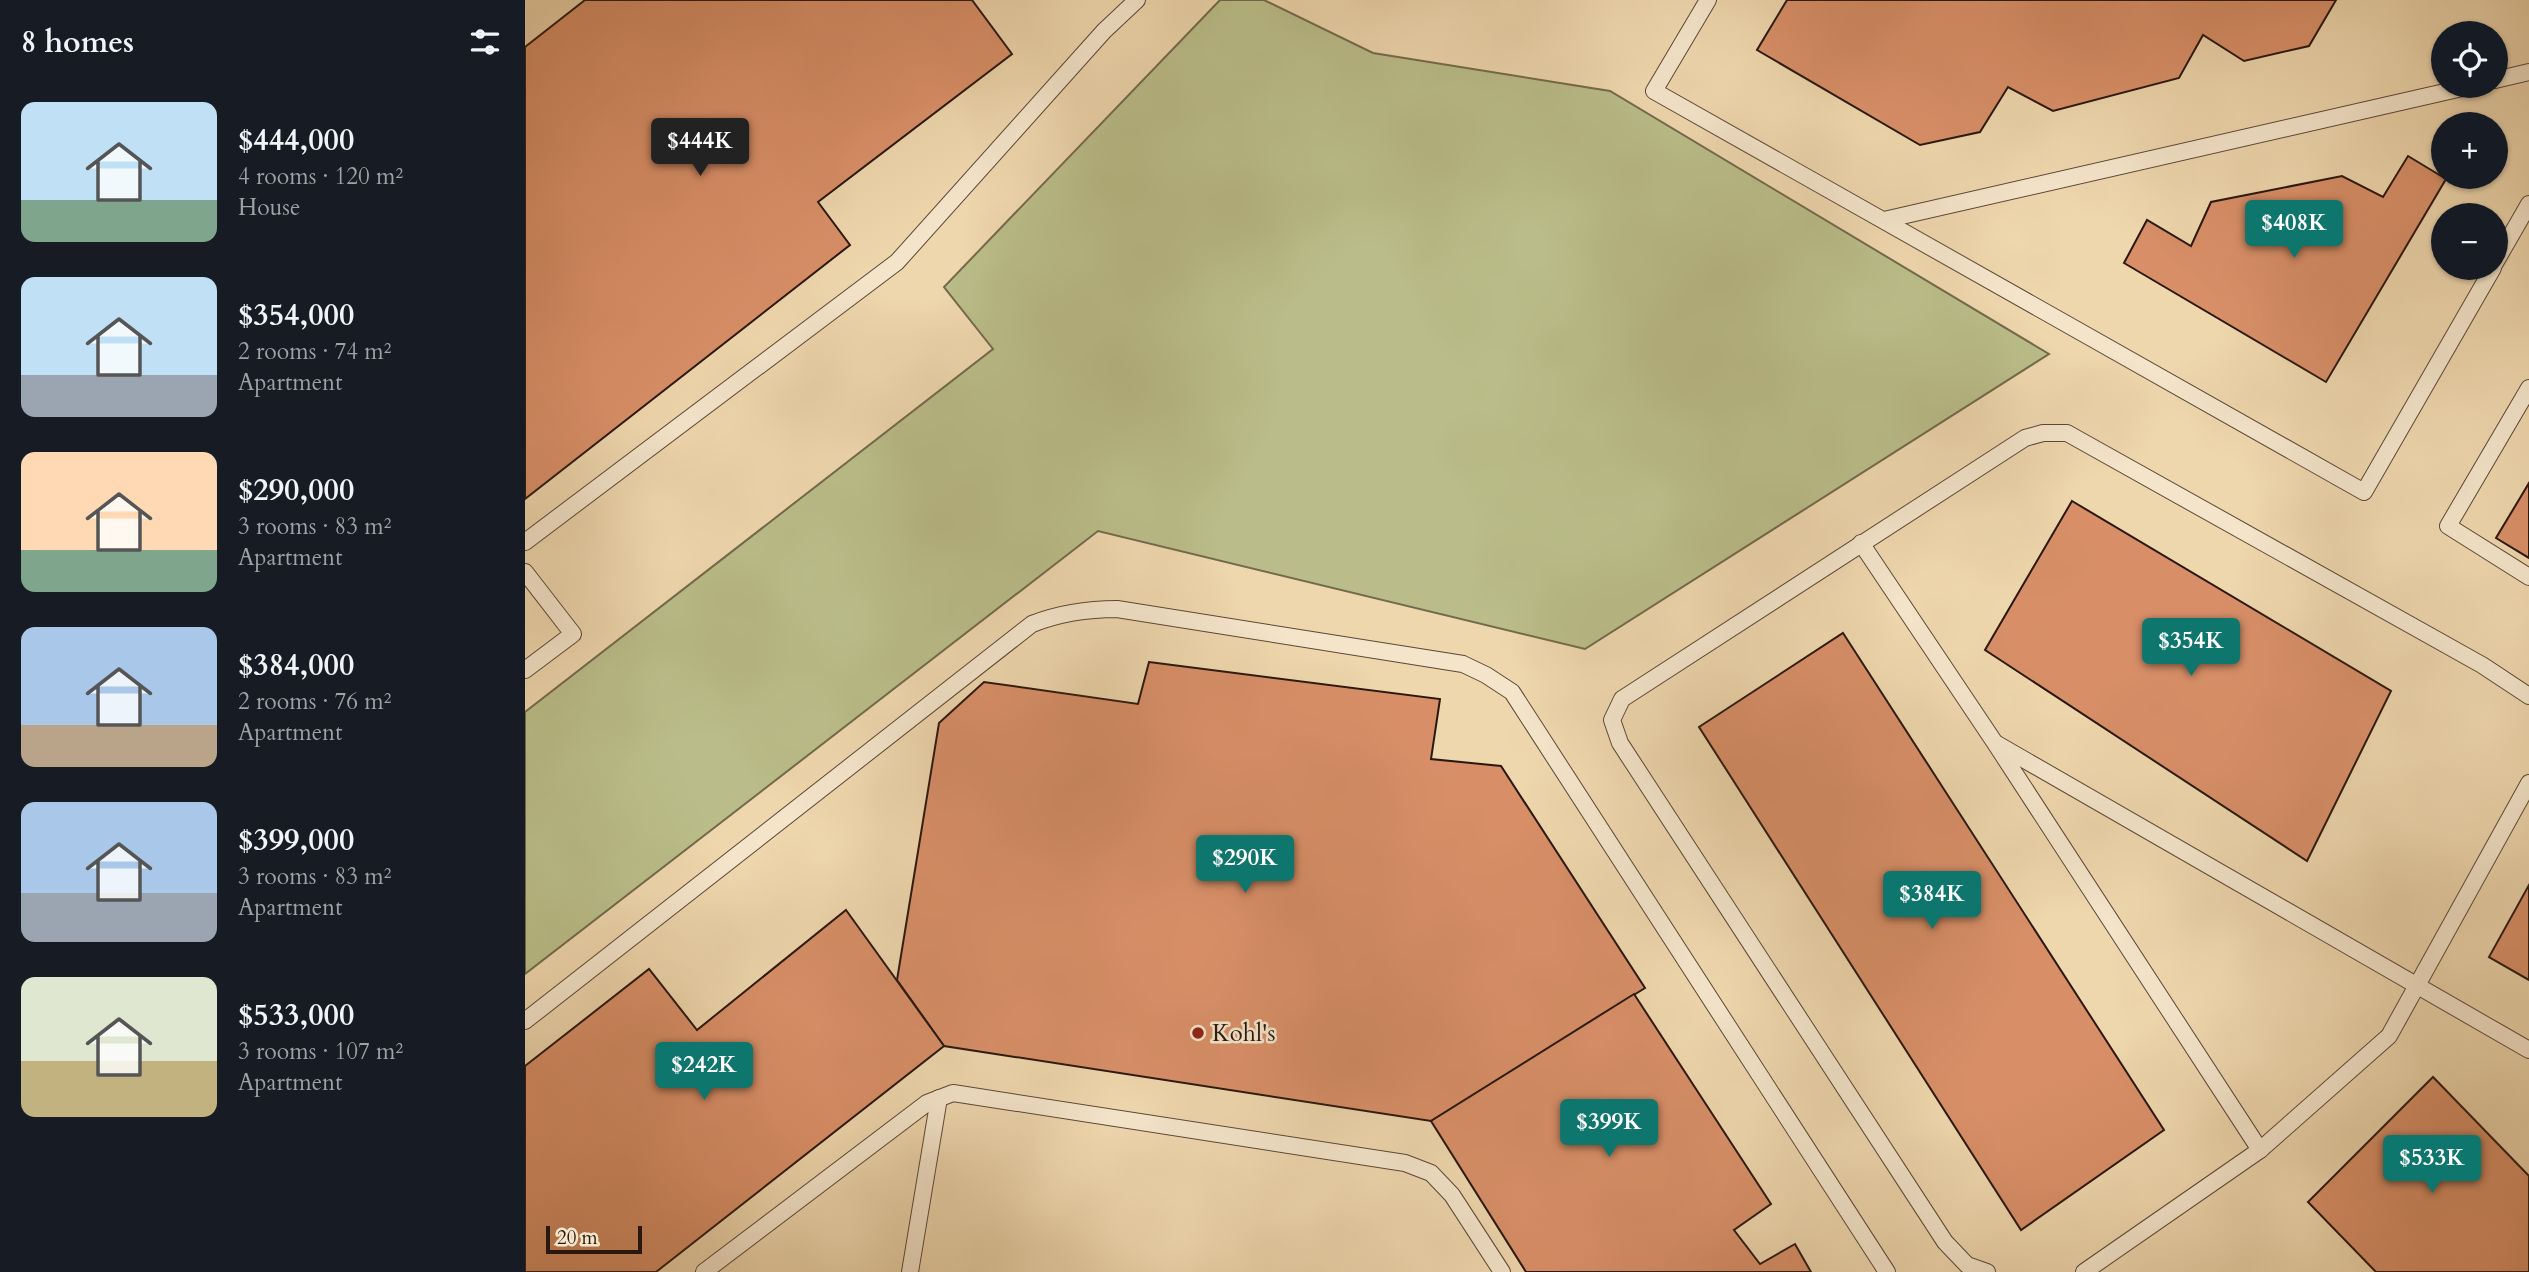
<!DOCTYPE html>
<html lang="en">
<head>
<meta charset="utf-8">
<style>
  body { margin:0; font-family:Cardo,serif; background:#20242c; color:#f1f3f6; height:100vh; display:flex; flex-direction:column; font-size:26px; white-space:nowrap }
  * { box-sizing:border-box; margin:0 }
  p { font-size:23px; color:#9ea1a6 }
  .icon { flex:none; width:38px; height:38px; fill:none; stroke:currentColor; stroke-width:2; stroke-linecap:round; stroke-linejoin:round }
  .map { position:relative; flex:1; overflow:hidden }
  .panel { display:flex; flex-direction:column; background:#171b24; width:525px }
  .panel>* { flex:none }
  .fabs { position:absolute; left:1906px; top:21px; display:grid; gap:14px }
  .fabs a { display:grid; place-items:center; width:77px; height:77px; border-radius:50%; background:#171b24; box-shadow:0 2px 5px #0004; font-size:35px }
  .scale { position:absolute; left:21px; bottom:18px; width:96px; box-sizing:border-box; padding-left:7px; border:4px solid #2a180f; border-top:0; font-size:19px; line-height:24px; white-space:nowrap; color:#2a180f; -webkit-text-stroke:5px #f4e4ca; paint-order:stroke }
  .price { position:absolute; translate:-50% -60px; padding:0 16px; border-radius:7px; background:#0f766e; color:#fff; font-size:23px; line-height:46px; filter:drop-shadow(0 2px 4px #0008) }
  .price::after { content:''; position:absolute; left:50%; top:42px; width:21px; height:16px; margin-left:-10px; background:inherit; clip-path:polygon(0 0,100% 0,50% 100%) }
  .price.selected { background:#222; color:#fff }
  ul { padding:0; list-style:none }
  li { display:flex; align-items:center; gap:21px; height:175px; padding:0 21px }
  li span { display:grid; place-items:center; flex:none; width:196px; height:140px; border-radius:14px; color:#555 }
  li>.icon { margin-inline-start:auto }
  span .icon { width:84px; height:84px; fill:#fffc; stroke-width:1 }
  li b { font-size:30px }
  h2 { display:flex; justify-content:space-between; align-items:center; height:84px; padding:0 21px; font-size:30px }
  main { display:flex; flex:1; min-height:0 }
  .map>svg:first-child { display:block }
</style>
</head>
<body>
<main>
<section class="panel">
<h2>8 homes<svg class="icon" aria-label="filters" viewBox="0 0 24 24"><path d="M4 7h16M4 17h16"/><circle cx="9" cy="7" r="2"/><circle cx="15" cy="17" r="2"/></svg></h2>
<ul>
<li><span style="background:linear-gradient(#bfe0f5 70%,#7fa58c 0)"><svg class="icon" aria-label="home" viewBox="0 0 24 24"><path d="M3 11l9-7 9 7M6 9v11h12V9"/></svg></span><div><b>$444,000</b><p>4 rooms · 120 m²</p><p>House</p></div></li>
<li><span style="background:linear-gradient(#bfe0f5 70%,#9aa5b1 0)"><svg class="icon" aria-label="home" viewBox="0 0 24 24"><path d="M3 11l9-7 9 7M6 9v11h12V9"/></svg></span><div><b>$354,000</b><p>2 rooms · 74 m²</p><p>Apartment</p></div></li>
<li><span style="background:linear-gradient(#ffd9b3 70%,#7fa58c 0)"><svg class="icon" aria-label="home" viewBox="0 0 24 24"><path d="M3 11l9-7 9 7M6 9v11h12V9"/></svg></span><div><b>$290,000</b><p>3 rooms · 83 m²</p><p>Apartment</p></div></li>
<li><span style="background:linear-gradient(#a9c7e8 70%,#b9a48a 0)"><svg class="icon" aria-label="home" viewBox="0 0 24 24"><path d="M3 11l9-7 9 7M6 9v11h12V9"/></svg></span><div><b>$384,000</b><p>2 rooms · 76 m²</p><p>Apartment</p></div></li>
<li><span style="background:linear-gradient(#a9c7e8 65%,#9aa5b1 0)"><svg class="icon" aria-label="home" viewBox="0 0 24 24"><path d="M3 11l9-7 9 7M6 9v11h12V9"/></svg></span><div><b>$399,000</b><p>3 rooms · 83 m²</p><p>Apartment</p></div></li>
<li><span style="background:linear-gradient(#dfe7d0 60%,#c2b280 0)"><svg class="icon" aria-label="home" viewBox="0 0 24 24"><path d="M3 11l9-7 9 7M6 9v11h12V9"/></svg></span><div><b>$533,000</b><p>3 rooms · 107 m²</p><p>Apartment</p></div></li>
</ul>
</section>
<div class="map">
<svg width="2004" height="1272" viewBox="0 0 2004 1272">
  <rect width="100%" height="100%" fill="#eed6ad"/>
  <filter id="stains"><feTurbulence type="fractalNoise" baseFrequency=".00286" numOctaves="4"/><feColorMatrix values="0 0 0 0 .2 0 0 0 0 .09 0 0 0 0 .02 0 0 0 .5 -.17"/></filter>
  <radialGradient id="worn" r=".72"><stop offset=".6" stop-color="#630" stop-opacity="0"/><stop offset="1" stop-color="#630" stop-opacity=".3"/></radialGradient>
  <polygon fill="#babd89" stroke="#726a4c" stroke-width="2" points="695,0 739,0 848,53 1085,91 1524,354 1060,649 573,531 0,974 0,712 468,349 419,287"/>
  <g fill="#d88f68" stroke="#2a180f" stroke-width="2">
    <polygon points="60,0 447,0 487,54 293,202 325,245 0,499 0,47"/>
    <polygon points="1262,0 1811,0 1784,46 1719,61 1678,35 1654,78 1528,111 1483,87 1455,132 1395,145 1232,50"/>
    <polygon points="1883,156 1921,179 1801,382 1599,263 1622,220 1666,246 1686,202 1817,176 1858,197"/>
    <polygon points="2004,483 2004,558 1971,538"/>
    <polygon points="1547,501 1866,691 1782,861 1460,650"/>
    <polygon points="1318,633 1639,1130 1496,1230 1174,727"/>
    <polygon points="624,662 915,699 906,759 976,766 1120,988 906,1121 419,1046 372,980 414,723 459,682 613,704"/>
    <polygon points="2004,885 2004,980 1964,957"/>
    <polygon points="321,910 419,1046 131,1272 0,1272 0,1066 124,969 172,1030"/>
    <polygon points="1109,994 1246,1204 1209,1230 1235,1264 1270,1244 1286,1272 1001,1272 906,1121"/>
    <polygon points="1908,1077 2004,1176 2004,1272 1851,1272 1783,1202"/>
  </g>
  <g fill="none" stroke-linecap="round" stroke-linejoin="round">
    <g stroke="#5b4836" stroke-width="18">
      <g id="service">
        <polyline points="1183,0 1129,91 1839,492 1968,268"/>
        <polyline points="1970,80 2004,72"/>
        <polyline points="1359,220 1946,86"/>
        <polyline points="1970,263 2004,204"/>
        <polyline points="2004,388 1923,526 2004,577"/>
        <polyline points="0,542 372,262 579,31 612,0"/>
        <polyline points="1336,543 1470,743 1735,1150"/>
        <polyline points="0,572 48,634 0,670"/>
        <polyline points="1472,744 2004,1050"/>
        <path d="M0 1021 507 624C535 613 561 609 592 609L938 664 961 675 987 692 1362 1272"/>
        <polyline points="179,1272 402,1103 428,1093 880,1163 906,1173 927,1195 977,1272"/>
        <polyline points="385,1272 414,1098"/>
        <polyline points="1462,1272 1442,1265 1420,1242 1095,743 1087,720 1097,699 1500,438 1518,433 1542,433 1957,665 2004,696"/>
        <polyline points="1559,1272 1735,1150 1864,1036 2004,783"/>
      </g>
    </g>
    <use href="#service" stroke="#f4e4ca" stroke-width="16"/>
  </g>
  <circle fill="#8f2418" stroke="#f4e4ca" stroke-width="2.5" cx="673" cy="1033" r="7"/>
  <g text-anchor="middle" stroke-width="5" stroke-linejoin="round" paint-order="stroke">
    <g font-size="24" fill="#2a180f" stroke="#f4e4ca" text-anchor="start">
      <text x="687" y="1041">Kohl's</text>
    </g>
  </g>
  <rect width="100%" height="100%" filter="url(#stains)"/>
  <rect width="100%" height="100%" fill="url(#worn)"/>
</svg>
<div class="fabs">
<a><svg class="icon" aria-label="locate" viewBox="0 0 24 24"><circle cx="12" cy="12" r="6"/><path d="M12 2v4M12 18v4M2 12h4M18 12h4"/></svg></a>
<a>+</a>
<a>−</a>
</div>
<div class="scale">20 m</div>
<b class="price selected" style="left:175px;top:178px">$444K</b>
<b class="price" style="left:1769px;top:260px">$408K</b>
<b class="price" style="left:1666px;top:678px">$354K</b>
<b class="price" style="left:720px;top:895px">$290K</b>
<b class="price" style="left:1407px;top:931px">$384K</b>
<b class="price" style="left:179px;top:1102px">$242K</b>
<b class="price" style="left:1084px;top:1159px">$399K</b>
<b class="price" style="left:1907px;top:1195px">$533K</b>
</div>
</main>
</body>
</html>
